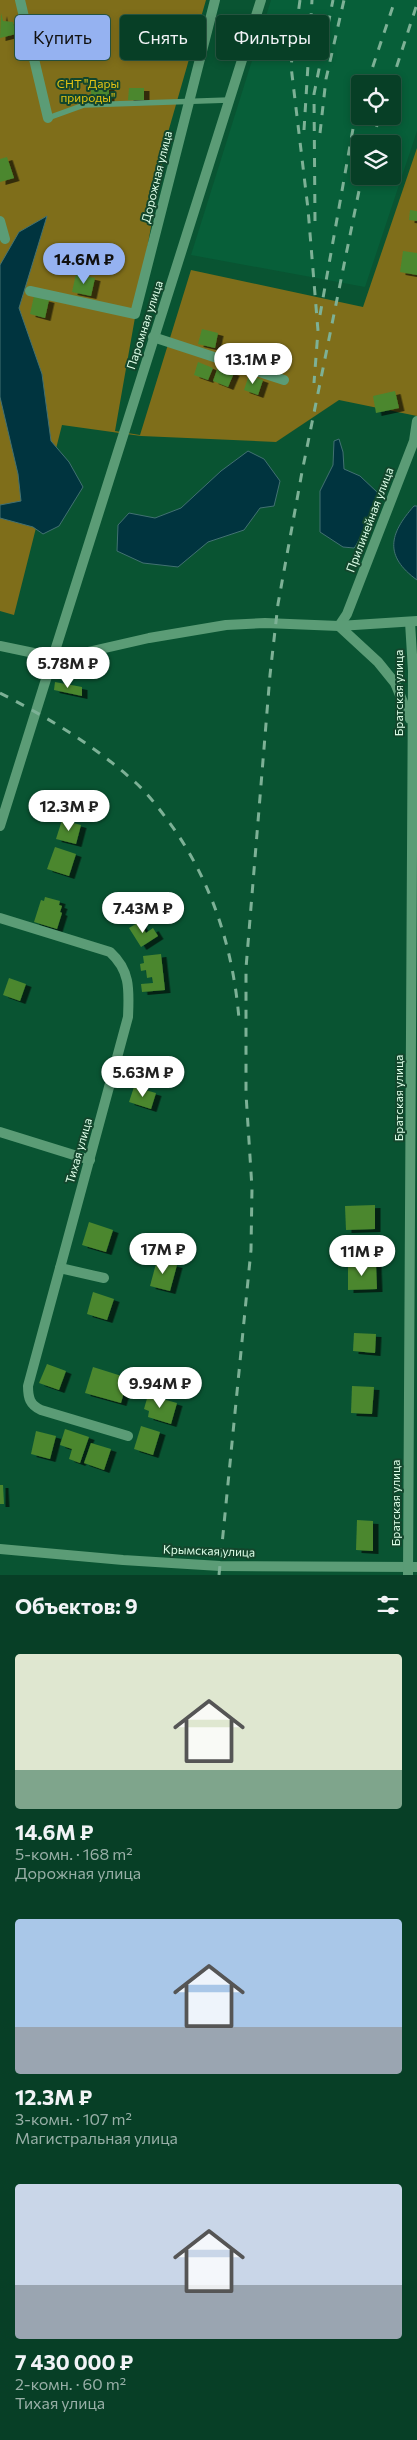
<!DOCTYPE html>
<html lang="ru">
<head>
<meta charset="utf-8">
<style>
  body { margin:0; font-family:Commissioner,sans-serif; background:#10462e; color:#f1f3f6; height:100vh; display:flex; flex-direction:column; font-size:19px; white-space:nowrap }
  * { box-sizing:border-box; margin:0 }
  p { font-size:16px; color:#98afa7 }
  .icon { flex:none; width:28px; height:28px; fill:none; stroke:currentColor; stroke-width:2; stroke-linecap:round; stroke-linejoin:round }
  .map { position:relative; height:1575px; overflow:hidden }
  .side { display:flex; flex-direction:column; background:#073f26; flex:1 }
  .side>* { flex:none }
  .hud { position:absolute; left:15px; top:15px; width:388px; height:45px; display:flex; gap:10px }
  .buttons { position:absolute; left:351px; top:75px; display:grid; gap:10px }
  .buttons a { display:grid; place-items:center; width:50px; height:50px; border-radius:5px; background:#073f26; box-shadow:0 2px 8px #0003,0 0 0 1px #285843; font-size:25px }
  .price { position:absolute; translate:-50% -42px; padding:0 11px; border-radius:18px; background:#fff; color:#222; font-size:16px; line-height:32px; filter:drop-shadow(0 1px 2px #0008) }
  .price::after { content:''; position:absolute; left:50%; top:30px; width:15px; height:11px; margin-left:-8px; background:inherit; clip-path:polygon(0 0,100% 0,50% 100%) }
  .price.active { background:#95b2f1; color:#111 }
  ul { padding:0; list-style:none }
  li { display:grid; align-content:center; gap:10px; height:265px; padding:0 15px }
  li span { display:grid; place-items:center; height:155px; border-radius:5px; color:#555 }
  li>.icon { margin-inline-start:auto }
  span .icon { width:90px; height:90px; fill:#fffc; stroke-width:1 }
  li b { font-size:21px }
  h2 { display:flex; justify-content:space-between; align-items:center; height:60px; padding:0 15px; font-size:21px }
  .tag { padding:0 18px; border-radius:5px; background:#073f26; box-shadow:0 2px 8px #0003,0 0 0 1px #285843; font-size:18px; line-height:45px }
  .tag.active { background:#95b2f1; color:#111 }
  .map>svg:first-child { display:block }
</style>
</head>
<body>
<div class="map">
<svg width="417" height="1575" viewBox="0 0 417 1575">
  <defs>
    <filter id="shadow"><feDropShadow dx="5.5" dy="3" stdDeviation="0" flood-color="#0009"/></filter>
  </defs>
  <rect width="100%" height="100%" fill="#095432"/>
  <path fill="#075f39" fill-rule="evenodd" d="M271 0H417V131L365 287 191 255ZM360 84H392V116H360ZM360 144H392V176H360Z"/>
  <polygon fill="#7f6e1a" points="0,0 206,0 167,136 115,431 140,435 191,270 363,307 417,148 417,416 339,400 276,442 141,436 62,425 14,615 0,611"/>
  <g fill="#00343f" stroke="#427172">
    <polygon points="47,216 19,308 42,374 51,441 69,462 83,487 59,526 43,534 33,527 0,518 0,505 21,501 18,474 0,397 0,265 19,232"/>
    <path d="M339 439 343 452 344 469 360 476 378 493C378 499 358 545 354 548L343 547 320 532V491L333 465 334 441Z"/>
    <polygon points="248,451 264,459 280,481 274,506 260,508 244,530 208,542 178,567 143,563 117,551 118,525 129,513 155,518 181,508 221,471"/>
    <path d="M414 506H417V580C384 556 389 534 414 506Z"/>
  </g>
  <g fill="#4b872f" filter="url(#shadow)">
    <polygon points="1,13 3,21 13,22 16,34 0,38"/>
    <polygon points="157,27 175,29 173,43 155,40"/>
    <polygon points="102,28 104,42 85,45 83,31"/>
    <rect x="91" y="87" width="18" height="14"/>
    <polygon points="129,88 144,88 144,100 128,100"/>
    <polygon points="7,157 14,178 0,182 0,159"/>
    <polygon points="410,210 417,211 417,221 409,220"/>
    <polygon points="403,251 417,253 417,275 400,272"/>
    <polygon points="76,274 95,278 91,296 72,292"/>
    <polygon points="34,296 49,300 45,318 30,314"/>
    <polygon points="202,329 218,333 215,348 198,344"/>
    <polygon points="198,362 213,368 208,380 194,375"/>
    <polygon points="218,367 234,373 228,387 213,381"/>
    <polygon points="249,375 263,380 258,395 244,390"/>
    <polygon points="395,391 399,408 376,413 373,396"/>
    <polygon points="55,682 82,687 82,696 54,690"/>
    <polygon points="62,820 81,825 76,844 56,839"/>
    <polygon points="55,847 76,854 69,876 47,869"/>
    <polygon points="45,897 60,901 59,905 62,906 60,912 62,913 57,929 34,922 41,900 44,901"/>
    <polygon points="139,922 146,933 153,928 158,936 141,947 129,928"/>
    <polygon points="161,954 165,990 142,992 141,984 153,983 152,977 147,978 146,970 141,971 140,964 144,963 143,956"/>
    <polygon points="9,978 26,984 20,1001 3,995"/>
    <polygon points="134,1087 156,1093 151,1109 129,1102"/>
    <polygon points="375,1205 375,1229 346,1230 345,1206"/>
    <polygon points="89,1222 113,1230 106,1252 82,1245"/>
    <polygon points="157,1260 177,1265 170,1291 150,1286"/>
    <polygon points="348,1264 376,1264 377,1289 348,1290"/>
    <polygon points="93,1292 114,1299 107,1320 87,1314"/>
    <polygon points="354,1333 376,1334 375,1353 353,1351"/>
    <polygon points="47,1364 66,1371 59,1390 39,1383"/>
    <polygon points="93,1367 128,1378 121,1403 85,1393"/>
    <polygon points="352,1386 374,1387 372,1414 351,1413"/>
    <polygon points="148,1395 177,1403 171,1424 148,1417 149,1411 144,1409"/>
    <polygon points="141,1426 160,1432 153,1455 134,1449"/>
    <polygon points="65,1429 89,1437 80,1463 69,1459 72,1449 60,1445"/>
    <polygon points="36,1431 56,1436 50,1459 31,1454"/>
    <polygon points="91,1443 111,1449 104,1470 84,1463"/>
    <polygon points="0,1485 3,1485 4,1504 0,1504"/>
    <polygon points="357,1520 373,1521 373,1551 356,1550"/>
  </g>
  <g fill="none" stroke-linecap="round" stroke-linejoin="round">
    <polyline stroke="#5b9c76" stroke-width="5.5" points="48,118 84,105 229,100"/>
    <g stroke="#5b9c76" stroke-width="10">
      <polyline points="20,0 48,118"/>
      <polyline points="0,221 5,239"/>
      <polyline points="30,291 135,314 215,0"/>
      <polyline points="153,337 284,380"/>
      <polyline points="410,719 395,683 378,662 339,626 347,614 414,441 417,421"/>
      <polyline points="0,826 53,657"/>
      <path d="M0 918 110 952C131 971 129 991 128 1017L60 1268 104 1278"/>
      <polyline points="0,1132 90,1160"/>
      <path d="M60 1268 28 1386C28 1398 30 1405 41 1410L128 1436"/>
      <polyline points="0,1549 123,1560 220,1566 417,1567"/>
      <polyline points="408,1575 413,671 410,622"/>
    </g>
    <g stroke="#5b9c76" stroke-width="10">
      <polyline points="0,646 53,657 79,654 149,638 226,625 265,623 339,626 417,621"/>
      <polyline points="53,657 261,0"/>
    </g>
    <g stroke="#7db196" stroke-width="3" stroke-dasharray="9 9" stroke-linecap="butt">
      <polyline points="300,0 291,66 308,209 318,331 314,383"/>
      <polyline points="367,84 395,0"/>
      <polyline points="391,84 417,4"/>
      <polyline points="304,130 312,0"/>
      <polyline points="320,133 326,79 344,0"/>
      <polyline points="371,144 380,116"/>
      <polyline points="315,221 314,94 333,0"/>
      <polyline points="320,315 354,123 360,104"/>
      <path d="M0 693C49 718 95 746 136 783 147 793 157 806 166 818 210 876 233 946 239 1019"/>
      <polyline points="219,1575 251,1250 252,1188 246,1094 246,968 270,675 278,604 302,472 362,176"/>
    </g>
  </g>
  <g text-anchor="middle" stroke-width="4" stroke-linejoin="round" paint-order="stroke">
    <g font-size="12" fill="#e2c314" stroke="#13462c">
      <text x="88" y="88">СНТ "Дары<tspan x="88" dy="14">природы"</tspan></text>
    </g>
    <g font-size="12" fill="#ddfee8" stroke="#13462c">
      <text transform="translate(157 177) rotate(-76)" y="4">Дорожная улица</text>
      <text transform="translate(145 325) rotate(-72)" y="4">Паромная улица</text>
      <text transform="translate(370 520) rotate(-69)" y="4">Прилинейная улица</text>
      <text transform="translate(399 693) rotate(-90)" y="4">Братская улица</text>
      <text transform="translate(399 1098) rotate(-90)" y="4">Братская улица</text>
      <text transform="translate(79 1151) rotate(-74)" y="4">Тихая улица</text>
      <text transform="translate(396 1503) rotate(-90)" y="4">Братская улица</text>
      <text transform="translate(209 1551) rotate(2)" y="4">Крымская улица</text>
    </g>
  </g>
</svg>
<div class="buttons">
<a><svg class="icon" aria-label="locate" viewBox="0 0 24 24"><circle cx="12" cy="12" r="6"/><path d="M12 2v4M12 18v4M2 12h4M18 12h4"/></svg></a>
<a><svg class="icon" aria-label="layers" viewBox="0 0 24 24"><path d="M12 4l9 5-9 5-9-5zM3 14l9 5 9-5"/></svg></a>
</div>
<b class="price active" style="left:84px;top:285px">14.6M ₽</b>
<b class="price" style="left:253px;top:385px">13.1M ₽</b>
<b class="price" style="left:68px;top:689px">5.78M ₽</b>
<b class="price" style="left:69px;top:832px">12.3M ₽</b>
<b class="price" style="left:143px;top:934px">7.43M ₽</b>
<b class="price" style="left:143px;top:1098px">5.63M ₽</b>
<b class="price" style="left:163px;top:1275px">17M ₽</b>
<b class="price" style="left:362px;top:1277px">11M ₽</b>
<b class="price" style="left:160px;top:1409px">9.94M ₽</b>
<div class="hud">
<a class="tag active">Купить</a>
<a class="tag">Снять</a>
<a class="tag">Фильтры</a>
</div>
</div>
<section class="side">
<h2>Объектов: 9<svg class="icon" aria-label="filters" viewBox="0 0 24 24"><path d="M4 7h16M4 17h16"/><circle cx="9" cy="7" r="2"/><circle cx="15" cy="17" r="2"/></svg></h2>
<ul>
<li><span style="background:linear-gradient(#dfe7d0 75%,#7fa58c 0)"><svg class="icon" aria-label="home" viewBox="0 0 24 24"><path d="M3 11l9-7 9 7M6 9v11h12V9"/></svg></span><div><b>14.6M ₽</b><p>5-комн. · 168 m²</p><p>Дорожная улица</p></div></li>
<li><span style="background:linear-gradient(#a9c7e8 70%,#9aa5b1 0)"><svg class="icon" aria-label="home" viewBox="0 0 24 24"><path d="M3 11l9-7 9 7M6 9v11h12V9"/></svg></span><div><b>12.3M ₽</b><p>3-комн. · 107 m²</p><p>Магистральная улица</p></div></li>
<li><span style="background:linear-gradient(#c9d6e8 65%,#9aa5b1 0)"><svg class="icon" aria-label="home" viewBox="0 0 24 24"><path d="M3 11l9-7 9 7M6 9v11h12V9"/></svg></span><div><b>7 430 000 ₽</b><p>2-комн. · 60 m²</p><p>Тихая улица</p></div></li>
</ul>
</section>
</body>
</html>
